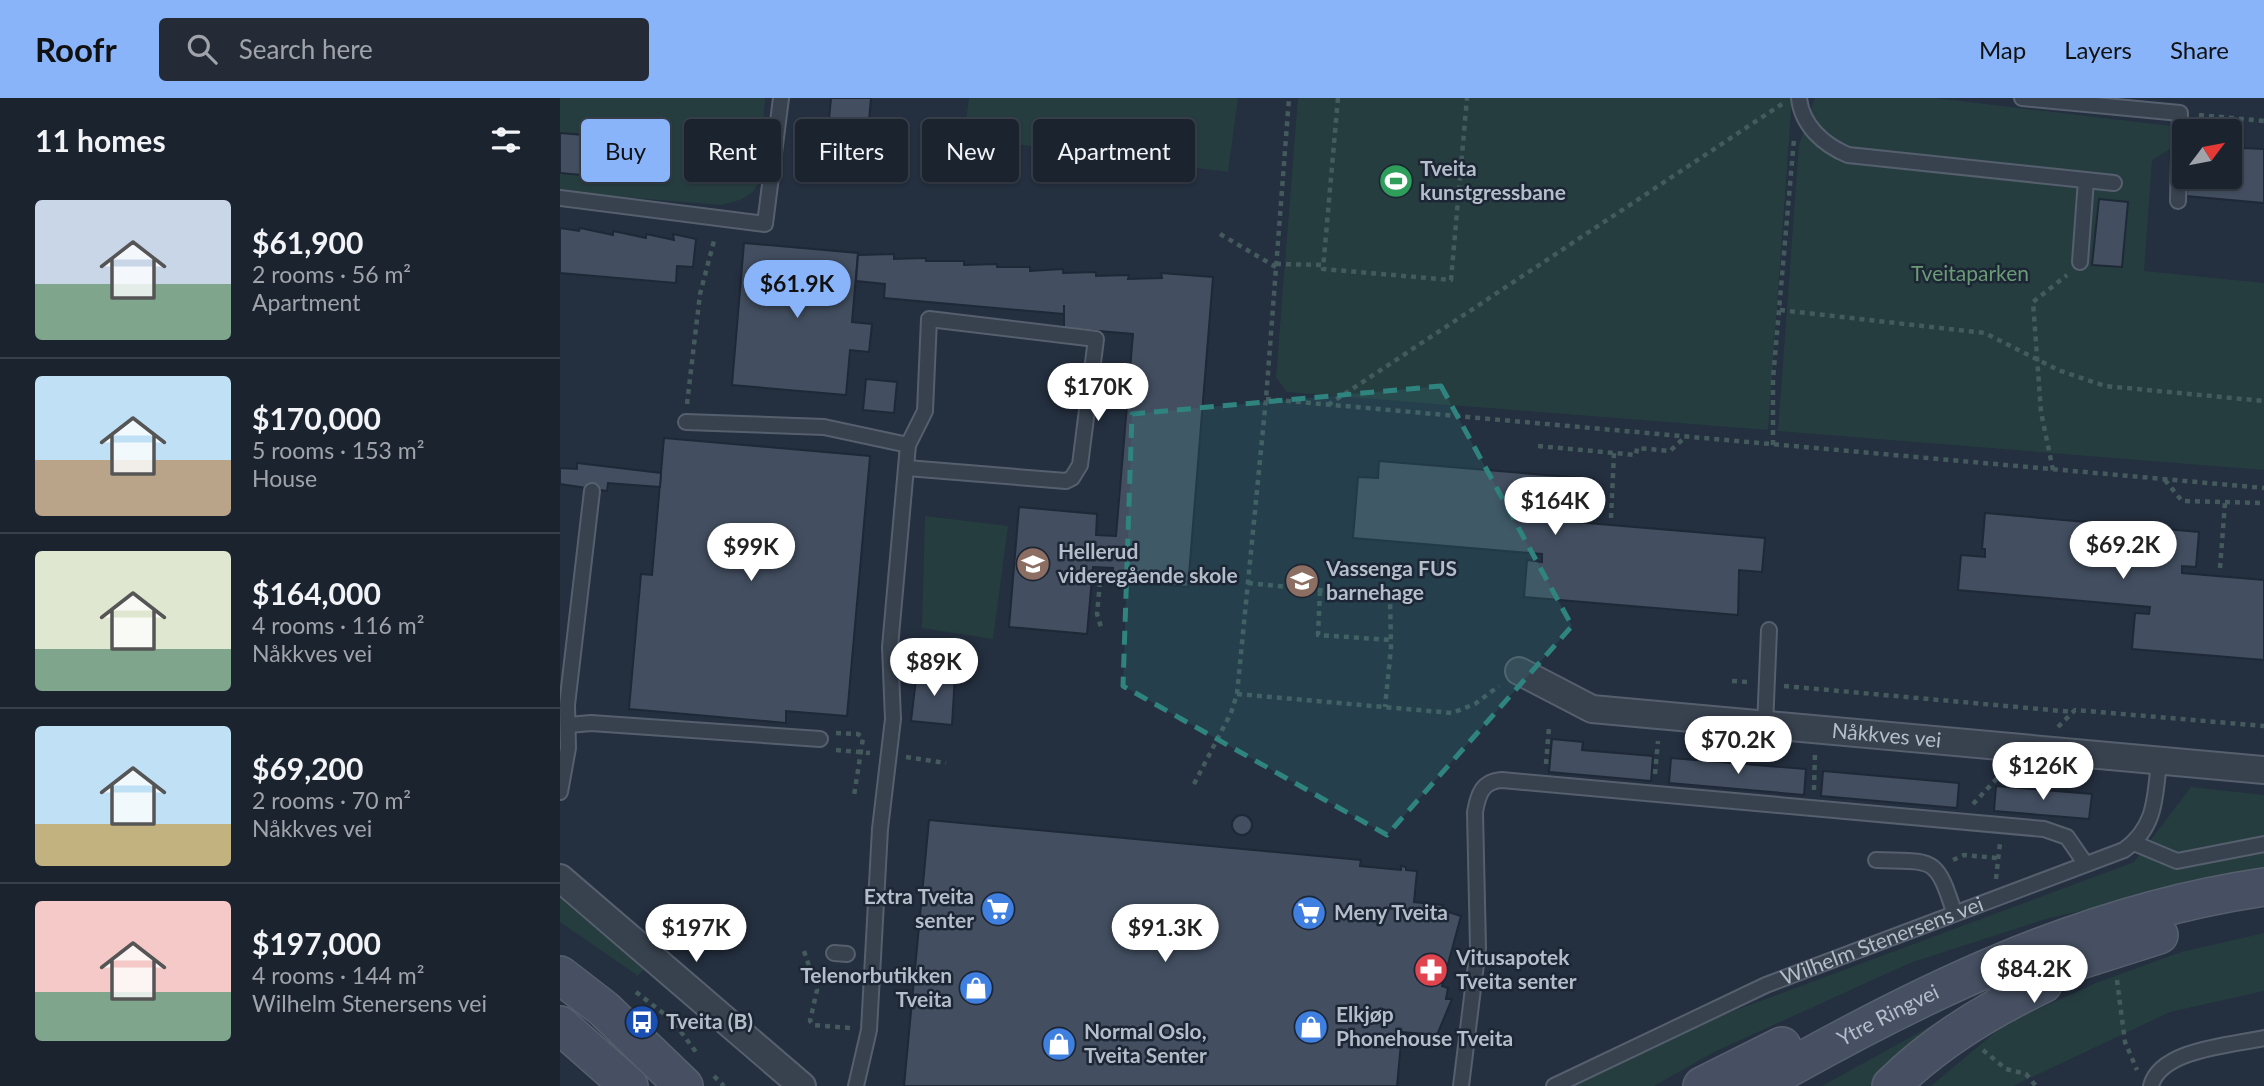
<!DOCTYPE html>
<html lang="en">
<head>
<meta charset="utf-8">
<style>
  body { margin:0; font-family:Lato,sans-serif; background:#242b37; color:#f1f3f6; height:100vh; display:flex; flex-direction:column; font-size:26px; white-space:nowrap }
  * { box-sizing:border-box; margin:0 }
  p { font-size:23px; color:#a0a4aa }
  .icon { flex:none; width:38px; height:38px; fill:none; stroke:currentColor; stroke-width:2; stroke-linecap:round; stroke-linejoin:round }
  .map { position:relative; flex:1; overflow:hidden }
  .details { display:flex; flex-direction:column; background:#1b232f; width:560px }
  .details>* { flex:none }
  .banner { position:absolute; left:21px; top:21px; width:665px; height:63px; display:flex; gap:14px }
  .needle { width:46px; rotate:58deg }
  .buttons { position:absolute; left:1612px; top:21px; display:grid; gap:14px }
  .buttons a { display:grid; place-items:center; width:70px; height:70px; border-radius:7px; background:#1b232f; box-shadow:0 2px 5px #0004,0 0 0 2px #39404b; font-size:35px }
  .price { position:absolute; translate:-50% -60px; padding:0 16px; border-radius:24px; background:#fff; color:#222; font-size:23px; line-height:46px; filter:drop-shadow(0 2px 4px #0008) }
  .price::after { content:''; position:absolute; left:50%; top:42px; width:21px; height:16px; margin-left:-10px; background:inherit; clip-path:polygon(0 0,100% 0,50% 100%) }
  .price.active { background:#89b4fa; color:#111 }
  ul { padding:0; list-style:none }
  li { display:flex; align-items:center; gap:21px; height:175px; padding:0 35px }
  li+li { border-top:2px solid #39404b }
  li span { display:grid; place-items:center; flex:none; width:196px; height:140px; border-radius:7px; color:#555 }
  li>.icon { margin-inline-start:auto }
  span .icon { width:84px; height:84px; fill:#fffc; stroke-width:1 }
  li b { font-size:30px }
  h2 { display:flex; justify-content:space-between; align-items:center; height:84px; padding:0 35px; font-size:30px }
  .tag { padding:0 24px; border-radius:7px; background:#1b232f; box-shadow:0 2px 5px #0004,0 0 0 2px #39404b; font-size:24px; line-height:63px }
  .tag.active { background:#89b4fa; color:#111 }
  header { display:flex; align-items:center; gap:42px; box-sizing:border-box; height:98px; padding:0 35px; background:#89b4fa; color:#111 }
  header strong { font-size:33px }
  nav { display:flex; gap:38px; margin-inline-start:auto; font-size:24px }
  .search { width:490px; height:63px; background:#242b37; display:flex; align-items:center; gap:18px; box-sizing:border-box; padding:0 24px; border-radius:7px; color:#a0a4aa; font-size:26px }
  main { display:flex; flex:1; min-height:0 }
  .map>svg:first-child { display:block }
</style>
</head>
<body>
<header>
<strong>Roofr</strong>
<div class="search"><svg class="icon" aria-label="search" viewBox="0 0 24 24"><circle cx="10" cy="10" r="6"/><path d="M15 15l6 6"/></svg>Search here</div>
<nav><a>Map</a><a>Layers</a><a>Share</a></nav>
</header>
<main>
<section class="details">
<h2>11 homes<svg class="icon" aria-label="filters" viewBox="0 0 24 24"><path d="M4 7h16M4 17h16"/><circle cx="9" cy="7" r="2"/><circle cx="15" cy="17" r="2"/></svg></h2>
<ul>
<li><span style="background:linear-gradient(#c9d6e8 60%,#7fa58c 0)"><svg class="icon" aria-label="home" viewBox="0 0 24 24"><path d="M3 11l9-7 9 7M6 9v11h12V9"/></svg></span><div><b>$61,900</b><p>2 rooms · 56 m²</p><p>Apartment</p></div></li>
<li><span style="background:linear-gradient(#bfe0f5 60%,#b9a48a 0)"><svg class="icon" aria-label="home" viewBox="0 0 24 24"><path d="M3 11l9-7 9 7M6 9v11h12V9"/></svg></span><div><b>$170,000</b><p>5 rooms · 153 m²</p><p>House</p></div></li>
<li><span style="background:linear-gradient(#dfe7d0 70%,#7fa58c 0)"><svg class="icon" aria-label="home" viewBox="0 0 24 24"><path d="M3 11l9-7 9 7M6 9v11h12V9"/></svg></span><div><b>$164,000</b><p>4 rooms · 116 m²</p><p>Nåkkves vei</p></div></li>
<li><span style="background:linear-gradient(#bfe0f5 70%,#c2b280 0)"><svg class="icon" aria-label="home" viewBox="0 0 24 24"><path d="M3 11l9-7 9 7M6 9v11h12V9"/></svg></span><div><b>$69,200</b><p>2 rooms · 70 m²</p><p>Nåkkves vei</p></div></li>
<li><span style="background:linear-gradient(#f6c9c9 65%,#7fa58c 0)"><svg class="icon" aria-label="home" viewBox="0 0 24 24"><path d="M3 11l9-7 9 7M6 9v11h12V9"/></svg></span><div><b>$197,000</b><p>4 rooms · 144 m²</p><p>Wilhelm Stenersens vei</p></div></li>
</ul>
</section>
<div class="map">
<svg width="1704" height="988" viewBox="0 0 1704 988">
  <rect width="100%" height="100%" fill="#242f3f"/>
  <g fill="#263d40">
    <path d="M0 0H205L199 84C192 100 178 103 161 107L0 94Z"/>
    <polygon points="409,0 678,0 668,74 404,39"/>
    <polygon points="738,0 1232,0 1208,332 727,294 716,279"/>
    <polygon points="1255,0 1375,0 1611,28 1610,51 1592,62 1584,173 1704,185 1704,372 1218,333 1239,47"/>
    <polygon points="365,418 448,428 433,541 362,530"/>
    <polygon points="1631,689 1704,697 1704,772 1489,820 1350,865 1154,954 1094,988 1015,988 1098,941 1574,764"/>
    <polygon points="0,800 84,871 78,878 0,824"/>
    <polygon points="1704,835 1704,893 1610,914 1453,988 1371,988 1445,926 1536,885 1621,854"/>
    <polygon points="1378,924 1382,925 1309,988 1262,988"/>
  </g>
  <g fill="#434f61" stroke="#1f2836" stroke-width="2">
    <polygon points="271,0 311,0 305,68 265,64"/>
    <polygon points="0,35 48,39 44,79 0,75"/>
    <polygon points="1670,50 1674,50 1673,56 1680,57 1681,50 1704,51 1704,105 1626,98 1628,79 1670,79"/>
    <polygon points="1539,101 1568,104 1562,169 1532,167"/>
    <polygon points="0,130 19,133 20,130 53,137 53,133 86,140 86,136 114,142 113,136 136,141 133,169 117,168 116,185 0,175"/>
    <polygon points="184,145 298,155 292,224 312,226 309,254 290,252 286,297 172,287"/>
    <polygon points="334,156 334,161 366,160 366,163 404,163 404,167 437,166 437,169 470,169 470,173 503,171 503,175 536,174 536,178 569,177 568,181 602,180 601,175 653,179 628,489 552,482 553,470 533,469 527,536 449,529 459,409 537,416 536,437 556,438 573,236 504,230 504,207 504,216 324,200 325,186 296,183 298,157"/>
    <polygon points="306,281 337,284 334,315 303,312"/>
    <polygon points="104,340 310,358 287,618 226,613 226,625 69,611 81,476 92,477"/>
    <polygon points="819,363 1034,381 1031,418 1017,417 1016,424 1205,440 1202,474 1179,472 1178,517 964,499 967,462 982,464 982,456 793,440 798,379 818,380"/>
    <polygon points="17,365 101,375 100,389 48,385 47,393 0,386 0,370 17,371"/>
    <polygon points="1425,415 1639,434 1636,469 1622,468 1622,475 1704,482 1704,562 1572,551 1575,515 1589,516 1590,509 1398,492 1401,457 1425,459 1425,451 1422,451"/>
    <polygon points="357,573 395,577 392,627 351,623"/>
    <polygon points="992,641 1023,644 1022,652 1093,658 1091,683 989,674"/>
    <polygon points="1111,660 1246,671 1244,697 1109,685"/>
    <polygon points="1263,673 1399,685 1397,710 1261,698"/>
    <polygon points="1436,688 1532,696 1529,721 1434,713"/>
    <circle cx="682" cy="727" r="10"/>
    <polygon points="369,722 801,762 800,768 841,772 841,768 846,769 846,772 857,773 854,804 883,807 882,812 901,818 882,888 888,890 886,901 892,901 877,937 842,934 837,988 344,988"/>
  </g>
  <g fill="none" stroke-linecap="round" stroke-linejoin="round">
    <g stroke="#565f6d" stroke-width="18">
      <g id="service">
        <path d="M1239 0C1242 28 1264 47 1288 57L1554 85"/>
        <polyline points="1462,0 1620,15 1618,103"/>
        <polyline points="0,100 205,126 221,0"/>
        <polyline points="1520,164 1526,82"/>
        <polyline points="126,324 264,329 348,347 330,549 333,621 320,731 309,932 296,988"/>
        <polyline points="347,370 506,383 512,380 520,367 536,241 369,221 365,313 348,347"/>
        <polyline points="9,627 31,625 260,641"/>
        <polyline points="1205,628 1209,532"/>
        <polyline points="0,694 8,650 7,607 32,393"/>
        <polyline points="1574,745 1617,763 1704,746"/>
        <path d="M1316 762C1373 764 1376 757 1394 814"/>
        <polyline points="274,855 287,856"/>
        <path d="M901 988 918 850 915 714C918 697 922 683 942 682L1484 731 1507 739 1525 765"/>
        <path id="s1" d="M994 988 1206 887 1564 752C1596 729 1595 700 1599 663"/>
        <path d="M1591 988C1600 951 1673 947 1704 940"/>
      </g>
    </g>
    <g stroke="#565f6d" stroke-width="30">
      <g id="minor">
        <path id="s2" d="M959 573 1032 611 1704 672"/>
        <polyline points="0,780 242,988"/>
      </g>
    </g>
    <g stroke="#565f6d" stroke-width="40">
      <g id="secondary">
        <polyline points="0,877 44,911 124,988"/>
        <polyline points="1448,885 1599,837"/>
        <polyline points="0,927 69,988"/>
        <polyline points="1142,988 1222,948"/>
        <path id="s3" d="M1197 988C1356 897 1520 816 1704 789"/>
        <path d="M1331 988C1374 945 1428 912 1483 886"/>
      </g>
    </g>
    <g stroke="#445a5d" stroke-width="4.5" stroke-dasharray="5 5" stroke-linecap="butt">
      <polyline points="778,0 763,171 891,182 907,0"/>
      <polyline points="1639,17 1704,23"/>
      <polyline points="660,136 716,169"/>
      <polyline points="716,166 764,167"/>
      <polyline points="1220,212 1425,235 1498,272 1545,288 1704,303"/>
      <polyline points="706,301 1704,390"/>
      <polyline points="127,306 140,196 155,139"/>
      <polyline points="768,307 1222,6"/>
      <polyline points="1213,347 1213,281 1234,41"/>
      <polyline points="978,348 1076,357 1077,350 1110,353 1124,340"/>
      <polyline points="1493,372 1481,314 1473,204 1507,177"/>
      <polyline points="1605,382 1622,403 1704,405"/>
      <polyline points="1051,420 1054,355"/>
      <polyline points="1660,470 1665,405"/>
      <polyline points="541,474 537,516 541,529"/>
      <polyline points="688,485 830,499 831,549 825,609"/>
      <polyline points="760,493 758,537 831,542"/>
      <polyline points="1172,583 1188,584"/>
      <polyline points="1224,588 1513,614"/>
      <polyline points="677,596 892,615 915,606 939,588"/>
      <polyline points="1498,629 1515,612 1704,628"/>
      <polyline points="276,635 298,636 303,640 294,698"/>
      <polyline points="276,652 310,655"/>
      <polyline points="346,659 386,665"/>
      <polyline points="986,666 989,629"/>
      <polyline points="1095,676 1098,643"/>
      <polyline points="634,686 671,615 677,596 706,301 729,0"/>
      <polyline points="1254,692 1255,656"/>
      <polyline points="1413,706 1443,674"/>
      <polyline points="1393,762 1404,757 1437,760"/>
      <polyline points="1436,781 1440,745"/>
      <polyline points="244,853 257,892 250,923 253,927 290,930"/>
      <polyline points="1557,882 1565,944 1577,972"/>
      <polyline points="76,894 112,922 136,954"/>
      <polyline points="1423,952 1446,971 1466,976 1476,988"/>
      <polyline points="154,978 164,988"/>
    </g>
    <use href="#service" stroke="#38424f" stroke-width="14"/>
    <use href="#minor" stroke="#38424f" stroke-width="26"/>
    <use href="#secondary" stroke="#465062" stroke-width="37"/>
  </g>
  <path fill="#308480" fill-opacity="0.2" stroke="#308480" stroke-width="5" stroke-dasharray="14 9" stroke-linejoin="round" d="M881 288 1012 528 827 737 563 588 572 316Z"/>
  <defs>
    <g id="stadium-disc" transform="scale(1.75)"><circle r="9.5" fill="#2e9e5b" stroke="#1d2634"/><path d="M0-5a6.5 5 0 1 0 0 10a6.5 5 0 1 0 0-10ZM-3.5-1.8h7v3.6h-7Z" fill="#fff"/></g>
    <g id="school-disc" transform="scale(1.75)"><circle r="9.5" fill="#8d6e63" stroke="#1d2634"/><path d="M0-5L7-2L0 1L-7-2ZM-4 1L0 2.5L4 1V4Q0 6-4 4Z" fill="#fff"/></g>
    <g id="supermarket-disc" transform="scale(1.75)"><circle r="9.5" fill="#3f7fe0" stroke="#1d2634"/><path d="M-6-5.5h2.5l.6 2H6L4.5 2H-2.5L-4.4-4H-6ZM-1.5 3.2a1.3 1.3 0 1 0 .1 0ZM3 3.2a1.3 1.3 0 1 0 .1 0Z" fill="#fff"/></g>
    <g id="pharmacy-disc" transform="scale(1.75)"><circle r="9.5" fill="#e0444e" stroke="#1d2634"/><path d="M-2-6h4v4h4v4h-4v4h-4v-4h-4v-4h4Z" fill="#fff"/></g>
    <g id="shop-disc" transform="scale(1.75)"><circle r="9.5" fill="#3f7fe0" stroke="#1d2634"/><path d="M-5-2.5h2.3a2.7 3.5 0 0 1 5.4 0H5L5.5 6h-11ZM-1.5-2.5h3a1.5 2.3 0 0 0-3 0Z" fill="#fff"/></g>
    <g id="bus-disc" transform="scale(1.75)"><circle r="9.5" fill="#1a4fb4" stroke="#1d2634"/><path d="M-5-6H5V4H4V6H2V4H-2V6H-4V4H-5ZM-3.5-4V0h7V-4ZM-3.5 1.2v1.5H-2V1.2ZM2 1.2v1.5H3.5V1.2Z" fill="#fff"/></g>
  </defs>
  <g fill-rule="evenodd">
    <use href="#stadium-disc" x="836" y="83"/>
    <use href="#school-disc" x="473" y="466"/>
    <use href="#school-disc" x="742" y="483"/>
    <use href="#supermarket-disc" x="438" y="811"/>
    <use href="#supermarket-disc" x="749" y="815"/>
    <use href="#pharmacy-disc" x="871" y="872"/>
    <use href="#shop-disc" x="416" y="890"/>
    <use href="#bus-disc" x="82" y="924"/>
    <use href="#shop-disc" x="751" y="929"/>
    <use href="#shop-disc" x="499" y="946"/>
  </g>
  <g text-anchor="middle" stroke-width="5" stroke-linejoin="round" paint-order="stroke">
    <g font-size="21" font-weight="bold" fill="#b4bdca" stroke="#1d2634" text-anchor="start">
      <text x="860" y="78">Tveita<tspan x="860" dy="24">kunstgressbane</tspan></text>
      <text x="498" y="461">Hellerud<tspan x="498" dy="24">videregående skole</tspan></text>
      <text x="766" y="478">Vassenga FUS<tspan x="766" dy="24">barnehage</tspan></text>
      <text x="414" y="806" text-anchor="end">Extra Tveita<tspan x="414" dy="24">senter</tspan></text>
      <text x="774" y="822">Meny Tveita</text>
      <text x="896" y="867">Vitusapotek<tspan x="896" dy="24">Tveita senter</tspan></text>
      <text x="392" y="885" text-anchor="end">Telenorbutikken<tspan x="392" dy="24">Tveita</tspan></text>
      <text x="776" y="924">Elkjøp<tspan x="776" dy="24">Phonehouse Tveita</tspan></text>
      <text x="106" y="931">Tveita (B)</text>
      <text x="524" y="941">Normal Oslo,<tspan x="524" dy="24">Tveita Senter</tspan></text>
    </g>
    <g font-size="21" fill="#6b9b76" stroke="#1d2634">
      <text x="1410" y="183">Tveitaparken</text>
    </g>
    <g font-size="21" fill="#b4bdca" stroke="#1d2634">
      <text dy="7" stroke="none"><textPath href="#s2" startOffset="378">Nåkkves vei</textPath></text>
      <text dy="7" stroke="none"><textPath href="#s1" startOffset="359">Wilhelm Stenersens vei</textPath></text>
      <text dy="7" stroke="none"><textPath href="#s3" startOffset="149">Ytre Ringvei</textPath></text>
    </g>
  </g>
</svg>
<div class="buttons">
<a><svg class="needle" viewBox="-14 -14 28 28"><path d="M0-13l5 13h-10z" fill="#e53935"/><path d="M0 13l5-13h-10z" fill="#a0a4aa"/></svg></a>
</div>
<b class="price active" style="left:237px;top:222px">$61.9K</b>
<b class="price" style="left:538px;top:325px">$170K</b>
<b class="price" style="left:995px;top:439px">$164K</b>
<b class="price" style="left:1563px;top:483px">$69.2K</b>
<b class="price" style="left:191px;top:485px">$99K</b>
<b class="price" style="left:374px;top:600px">$89K</b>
<b class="price" style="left:1178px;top:678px">$70.2K</b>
<b class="price" style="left:1483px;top:704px">$126K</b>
<b class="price" style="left:136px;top:866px">$197K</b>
<b class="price" style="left:605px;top:866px">$91.3K</b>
<b class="price" style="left:1474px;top:907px">$84.2K</b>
<div class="banner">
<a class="tag active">Buy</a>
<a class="tag">Rent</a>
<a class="tag">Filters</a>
<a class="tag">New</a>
<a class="tag">Apartment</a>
</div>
</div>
</main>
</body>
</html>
